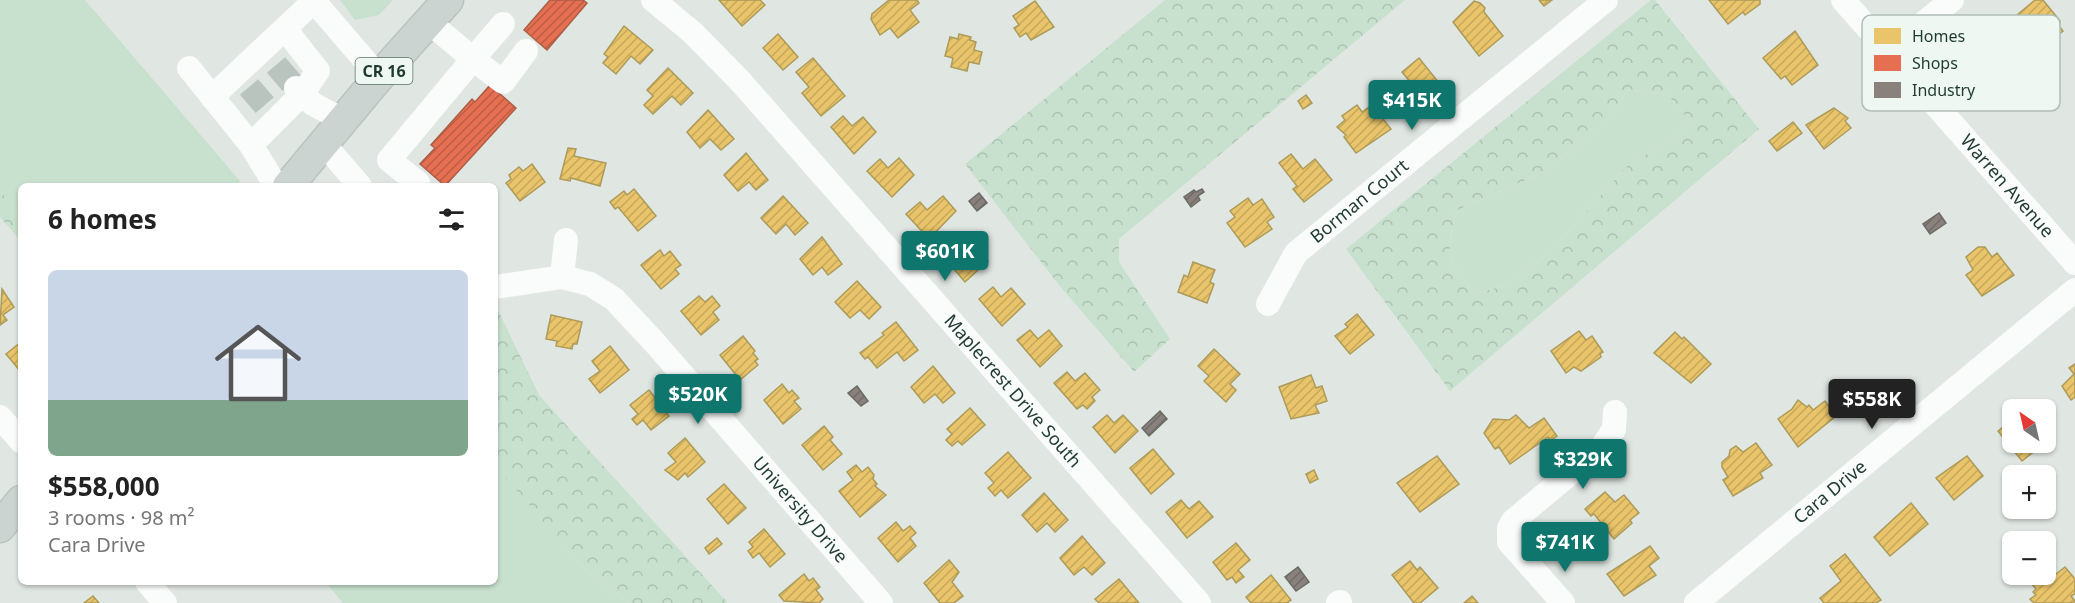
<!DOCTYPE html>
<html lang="en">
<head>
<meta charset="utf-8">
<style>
  body { margin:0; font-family:"Noto Sans",sans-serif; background:#f2f2f2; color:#222; height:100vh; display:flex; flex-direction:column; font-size:22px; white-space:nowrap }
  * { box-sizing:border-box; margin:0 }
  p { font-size:20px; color:#767676 }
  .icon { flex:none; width:33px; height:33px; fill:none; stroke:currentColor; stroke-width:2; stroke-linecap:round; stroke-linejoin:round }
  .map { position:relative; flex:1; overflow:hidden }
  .sheet { position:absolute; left:18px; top:183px; width:480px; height:402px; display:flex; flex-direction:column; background:#fff; border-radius:9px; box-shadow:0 2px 4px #0004 }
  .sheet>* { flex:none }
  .needle { width:39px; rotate:326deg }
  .controls { position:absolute; left:2002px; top:399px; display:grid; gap:12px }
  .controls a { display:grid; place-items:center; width:54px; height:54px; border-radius:9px; background:#fff; box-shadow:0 2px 4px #0004; font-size:30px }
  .price { position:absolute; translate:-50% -51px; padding:0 14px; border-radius:6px; background:#0f766e; color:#fff; font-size:20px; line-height:39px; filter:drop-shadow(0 2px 3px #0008) }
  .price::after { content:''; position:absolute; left:50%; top:36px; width:18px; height:14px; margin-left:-9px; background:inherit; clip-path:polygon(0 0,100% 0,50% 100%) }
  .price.current { background:#222; color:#fff }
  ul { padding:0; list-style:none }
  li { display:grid; align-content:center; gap:12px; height:318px; padding:0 30px }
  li+li { border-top:2px solid #e0e0e0 }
  li span { display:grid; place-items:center; height:186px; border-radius:9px; color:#555 }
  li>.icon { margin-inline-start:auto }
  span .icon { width:108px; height:108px; fill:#fffc; stroke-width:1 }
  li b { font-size:26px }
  h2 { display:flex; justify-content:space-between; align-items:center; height:72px; padding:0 30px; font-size:26px }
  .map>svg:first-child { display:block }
</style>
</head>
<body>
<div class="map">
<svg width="2075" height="603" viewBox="0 0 2075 603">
  <defs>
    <pattern id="forest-crowns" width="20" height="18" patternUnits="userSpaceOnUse" patternTransform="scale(1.5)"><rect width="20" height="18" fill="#c8e1ce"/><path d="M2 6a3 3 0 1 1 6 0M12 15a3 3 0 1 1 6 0" fill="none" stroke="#abc2b1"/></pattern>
    <pattern id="homes-hatch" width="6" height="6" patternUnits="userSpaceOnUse" patternTransform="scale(1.5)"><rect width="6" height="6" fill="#e9c46a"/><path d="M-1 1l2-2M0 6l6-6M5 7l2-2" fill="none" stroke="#c7a95c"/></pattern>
    <pattern id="shops-hatch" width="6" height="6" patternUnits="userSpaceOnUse" patternTransform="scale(1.5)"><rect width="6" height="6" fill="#e76f51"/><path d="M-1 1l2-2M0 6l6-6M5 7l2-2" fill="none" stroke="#bb5c44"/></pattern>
    <pattern id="industry-hatch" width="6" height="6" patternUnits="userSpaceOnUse" patternTransform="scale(1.5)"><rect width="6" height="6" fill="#8a817c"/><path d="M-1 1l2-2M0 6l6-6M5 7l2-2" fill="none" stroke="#706b66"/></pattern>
  </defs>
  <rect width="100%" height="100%" fill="#e0e7e3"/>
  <g fill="#c8e1ce">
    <polygon points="0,0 85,0 240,181 236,186 21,186 21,229 0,205"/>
    <polygon points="340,0 393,0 379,15 355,20"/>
    <path d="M1628 89 1668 95 1690 122 1673 139 1629 164 1548 254 1503 286 1475 294C1446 259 1445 254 1457 210L1544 172 1605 125Z"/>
    <polygon points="495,461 579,564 628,603 343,603 325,582 495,582"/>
  </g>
  <g fill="url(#forest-crowns)" fill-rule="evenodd">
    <polygon points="1165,0 1405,0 1119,239 1119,262 1170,339 1134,372 1058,284 965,164"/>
    <path d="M1651 0H1655L1759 129 1450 391 1346 249ZM1628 89 1668 95 1690 122 1673 139 1629 164 1548 254 1503 286 1475 294C1446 259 1445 253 1457 210L1544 172 1605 125Z"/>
    <polygon points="0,191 21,215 21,241 0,217"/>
    <polygon points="495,310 499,312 539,395 728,603 628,603 579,564 495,465"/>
  </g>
  <g fill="url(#homes-hatch)" stroke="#ac9b59" stroke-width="1.5">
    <polygon points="719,0 760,0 765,5 742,26"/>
    <polygon points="889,0 917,0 919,3 910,10 919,22 898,38 890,28 880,35 871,19 872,14"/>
    <polygon points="1539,0 1552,0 1544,6"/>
    <polygon points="1709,0 1760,0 1760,4 1745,15 1743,12 1728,24"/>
    <polygon points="2035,0 2043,0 2060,21 2059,26 2063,31 2056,36 2053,33 2050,36 2054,40 2046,46 2058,59 2048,67 2011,20"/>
    <polygon points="1035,1 1054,27 1031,40 1026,33 1020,37 1014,28 1019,25 1013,16"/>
    <polygon points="1474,1 1480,3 1485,8 1484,12 1503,36 1479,56 1453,22"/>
    <polygon points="624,26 653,50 640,64 631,56 616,74 603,63 608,57 604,54"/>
    <polygon points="1795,31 1818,65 1792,85 1785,76 1781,79 1763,58"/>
    <polygon points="778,34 798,57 783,70 763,48"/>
    <polygon points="959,34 971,37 970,40 976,42 974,50 982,52 979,64 969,62 967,71 951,67 953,58 945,56 950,37 958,39"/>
    <polygon points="813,58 845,96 821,116 802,93 809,87 796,72"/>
    <polygon points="1419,58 1443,88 1427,102 1402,72"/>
    <polygon points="668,68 693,93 681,105 672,96 653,114 644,105 653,96 647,90"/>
    <polygon points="1306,95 1312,103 1303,109 1298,101"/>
    <polygon points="1357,105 1362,112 1372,105 1391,129 1356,153 1344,137 1346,135 1337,127 1345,120 1342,116"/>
    <polygon points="1834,108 1848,118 1845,121 1851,128 1824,149 1806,125"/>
    <polygon points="708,110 734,139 721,150 710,139 700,148 687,132"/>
    <polygon points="843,116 852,126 863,117 876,132 854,154 831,127"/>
    <polygon points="1793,122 1802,133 1777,151 1769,141"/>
    <polygon points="568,148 576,149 574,156 606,163 600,186 571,178 570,181 560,179"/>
    <polygon points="746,153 768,180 756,190 749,182 738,191 724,175"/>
    <polygon points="1291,154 1303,169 1315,159 1332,180 1304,202 1293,189 1297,186 1279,163"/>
    <polygon points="899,158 914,175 892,197 867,171 880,159 888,168"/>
    <polygon points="532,164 545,182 520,201 506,183 511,179 509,175 519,167 523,171"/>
    <polygon points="634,189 656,216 638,231 618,207 615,209 610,202 624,191 627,195"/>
    <polygon points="783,196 808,223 795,235 786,224 776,234 761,218"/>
    <polygon points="943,196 956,211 929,239 906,214 920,202 927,210"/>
    <polygon points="1248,198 1253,205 1262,199 1274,217 1267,222 1272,229 1245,247 1227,223 1235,217 1230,211"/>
    <polygon points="822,237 842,264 828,275 822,267 813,275 800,259"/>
    <polygon points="955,244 963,254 975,244 988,261 965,282 942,255"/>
    <polygon points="1978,247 1985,247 1992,257 1997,253 2014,275 1982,296 1966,275 1973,270 1966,257"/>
    <polygon points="660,250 664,256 670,251 681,265 675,269 679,274 661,289 641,265"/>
    <polygon points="1193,262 1215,270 1210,282 1214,284 1207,303 1178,292 1184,275 1188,277"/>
    <polygon points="857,281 881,307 869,319 860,310 850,318 835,302"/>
    <polygon points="993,287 1001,297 1011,288 1025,304 1002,326 979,299"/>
    <polygon points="2,289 14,307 3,315 7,320 0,325"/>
    <polygon points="699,296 705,302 712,296 720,306 713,312 719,320 701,335 681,311"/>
    <polygon points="1357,314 1374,335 1350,354 1335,336 1348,327 1345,324"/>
    <polygon points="551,315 582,322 577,344 573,344 572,349 556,346 557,341 546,339"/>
    <polygon points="896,322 918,350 904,361 897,352 877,368 868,357 865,359 860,353 884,335 882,333"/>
    <polygon points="1030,330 1038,339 1049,330 1062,346 1040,367 1017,340"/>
    <polygon points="1579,331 1586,340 1592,336 1603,352 1600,354 1601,357 1581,371 1574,367 1566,373 1551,351"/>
    <polygon points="1675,332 1682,339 1684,337 1711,364 1691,383 1654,353"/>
    <polygon points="743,336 755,351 753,353 758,359 755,361 758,365 740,380 720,355"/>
    <polygon points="21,342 21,372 6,354"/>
    <polygon points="610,346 629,370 600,393 589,379 600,371 592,361"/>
    <polygon points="1214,349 1240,374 1230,384 1236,390 1226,402 1204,381 1209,376 1198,366"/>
    <polygon points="2075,364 2075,397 2071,400 2062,386 2074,374 2069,368"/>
    <polygon points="933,366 955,393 943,403 935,394 924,403 911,387"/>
    <polygon points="1067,372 1075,381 1085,373 1100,390 1092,397 1095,401 1087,409 1083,405 1077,409 1054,383"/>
    <polygon points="1311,375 1316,388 1322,386 1327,401 1315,405 1319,413 1291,419 1279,387"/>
    <polygon points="782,384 789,393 792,390 799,398 794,401 801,409 783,424 764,400"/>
    <polygon points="649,390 669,416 651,430 643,420 637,425 632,419 638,414 630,405"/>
    <polygon points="1798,400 1807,407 1809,405 1813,410 1825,401 1836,416 1798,447 1778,419 1792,409"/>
    <polygon points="2036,404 2040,410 2028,410"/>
    <polygon points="970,408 985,425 962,445 958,441 952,446 946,440 952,434 947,429"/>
    <polygon points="1107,415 1114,423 1123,415 1138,431 1115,453 1093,427"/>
    <polygon points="1516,415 1529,428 1544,418 1557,436 1550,441 1548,437 1510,464 1499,447 1495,449 1484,433 1493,419 1509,420"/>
    <polygon points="2013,419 2013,442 2030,442 2036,450 2022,461 1998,431"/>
    <polygon points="824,426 833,437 830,440 842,454 823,470 802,445"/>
    <polygon points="685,438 705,462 688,477 685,473 678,480 665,470 676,462 668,453"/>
    <polygon points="1756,443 1772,465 1760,473 1763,478 1733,496 1723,480 1728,477 1722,467 1722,462 1729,456 1730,450 1736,446 1743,452"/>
    <polygon points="1153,449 1174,474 1151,494 1130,468"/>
    <polygon points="1008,452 1031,478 1008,498 1001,490 995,496 988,488 994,483 985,473"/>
    <polygon points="1437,456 1459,484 1420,512 1397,483"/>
    <polygon points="1967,456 1983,476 1954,500 1936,478"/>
    <polygon points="856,465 862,472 868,467 874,475 873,479 877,484 875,486 886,495 860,517 839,491 853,480 847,472"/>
    <polygon points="1314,470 1318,479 1310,483 1306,474"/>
    <polygon points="724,484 746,508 728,524 707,499"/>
    <polygon points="1605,492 1615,502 1624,495 1639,513 1630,520 1632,523 1614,539 1594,514 1591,516 1585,509"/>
    <polygon points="1044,493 1068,520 1055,532 1047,523 1037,532 1022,515"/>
    <polygon points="1181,500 1189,509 1199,501 1213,517 1187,538 1166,512"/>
    <polygon points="1911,503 1928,524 1890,556 1874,537"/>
    <polygon points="896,522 903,531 910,526 916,533 910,538 916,546 898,562 878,538"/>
    <polygon points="764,529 785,554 770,567 759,553 753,558 748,551 753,547 749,542"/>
    <polygon points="1082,536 1105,563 1092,575 1084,567 1074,575 1060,558"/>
    <polygon points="717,538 722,544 709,554 705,548"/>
    <polygon points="1236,543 1250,560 1238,570 1244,577 1236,583 1232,577 1227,580 1213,562"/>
    <polygon points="1650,546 1659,558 1649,566 1656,575 1624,596 1607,574"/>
    <polygon points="1845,554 1881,600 1876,603 1824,603 1820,598 1841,581 1830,566"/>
    <polygon points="949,560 959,572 952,582 963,596 954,603 940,603 924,583"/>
    <polygon points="1410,561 1417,570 1420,567 1438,588 1420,603 1414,603 1392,575"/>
    <polygon points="2051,567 2056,574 2065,567 2075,579 2075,594 2071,596 2075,601 2073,603 2034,603 2030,599 2036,595 2033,592 2036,589 2031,583 2046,574"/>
    <polygon points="804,574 809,581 813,578 820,587 816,590 823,599 819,603 784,601 779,595"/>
    <polygon points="1271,575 1291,600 1287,603 1251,603 1246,597"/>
    <polygon points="1119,579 1139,603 1099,603 1095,599"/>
    <polygon points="93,596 99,603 84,603"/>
    <polygon points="1472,596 1478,603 1464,603"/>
  </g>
  <g fill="url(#shops-hatch)" stroke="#ab5f47" stroke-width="1.5">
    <polygon points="550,0 583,0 587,3 547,50 524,30"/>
    <polygon points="490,85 516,108 445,186 420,164 435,148 431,145 472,99 475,102"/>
  </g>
  <g fill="url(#industry-hatch)" stroke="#6a6c65" stroke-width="1.5">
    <polygon points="1202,189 1204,192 1198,196 1200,200 1191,207 1184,197 1194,190 1196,192"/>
    <polygon points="979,193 987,203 977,211 969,201"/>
    <polygon points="1939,213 1946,223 1930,234 1923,224"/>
    <polygon points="857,386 868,401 861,406 848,393"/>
    <polygon points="1160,411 1167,419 1149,436 1142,428"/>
    <polygon points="1298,567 1309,582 1296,591 1285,577"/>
  </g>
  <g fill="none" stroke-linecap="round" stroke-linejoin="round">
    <g stroke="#b9c4bf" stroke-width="24" stroke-dasharray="24 12" stroke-linecap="butt">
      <polyline points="276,65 296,88"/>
      <polyline points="249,87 269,110"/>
    </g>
    <g stroke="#bac4c0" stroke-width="33">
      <g id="major">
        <polyline points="288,186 379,77 448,0"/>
        <polyline points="0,527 21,501"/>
      </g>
    </g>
    <g stroke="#fafbfb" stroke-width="24">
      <polyline points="313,0 379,77"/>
      <path id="s1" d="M653 0 692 32 741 82 1199 603"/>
      <path id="s2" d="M1843 0 2075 263"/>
      <polyline points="503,24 473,59 503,82 526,51"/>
      <polyline points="1889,51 1952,0"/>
      <polyline points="189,68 251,145 276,186"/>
      <polyline points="296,88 313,104 343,120"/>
      <polyline points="212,97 314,1"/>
      <polyline points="324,144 360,186"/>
      <polyline points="251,145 302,94 318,71 285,29"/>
      <polyline points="418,183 389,160 473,59 429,22"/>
      <polyline points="562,277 566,240"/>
      <path id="s3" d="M495 287 562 277 590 284 614 299 655 343 881 603"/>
      <path id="s4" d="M1268 304 1296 253 1606 0"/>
      <polyline points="0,417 21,441"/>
      <polyline points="147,582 165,603"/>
      <polyline points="1338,603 1340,602"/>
      <polyline points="1563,603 1509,542 1509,528 1513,521 1602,447 1614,429 1615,412"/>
      <path id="s5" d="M1696 603 2075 290"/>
    </g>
    <use href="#major" stroke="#cbd4d1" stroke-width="30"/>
  </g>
  <g text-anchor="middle" stroke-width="6" stroke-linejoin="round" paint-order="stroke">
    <rect fill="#eef7f1" stroke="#5d736a" stroke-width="1.5" x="355.5" y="58" width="57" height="26" rx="4.5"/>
    <g font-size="16" font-weight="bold" fill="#1f3a30">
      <text x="384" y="77">CR 16</text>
    </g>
    <g font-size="18" fill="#1f3a30" stroke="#eef7f1">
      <text dy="6" stroke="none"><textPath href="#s2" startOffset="248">Warren Avenue</textPath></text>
      <text dy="6" stroke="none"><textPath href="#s4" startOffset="140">Borman Court</textPath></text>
      <text dy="6" stroke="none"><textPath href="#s1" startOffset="532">Maplecrest Drive South</textPath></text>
      <text dy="6" stroke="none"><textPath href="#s5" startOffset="174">Cara Drive</textPath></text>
      <text dy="6" stroke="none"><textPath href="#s3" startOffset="406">University Drive</textPath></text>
    </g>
  </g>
  <rect x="1862" y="15" width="198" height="96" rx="9" fill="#eef7f1" stroke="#b0beb7" stroke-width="1.5"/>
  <rect x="1874" y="28" width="27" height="16" fill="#e9c46a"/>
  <rect x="1874" y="55" width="27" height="16" fill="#e76f51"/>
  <rect x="1874" y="82" width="27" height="16" fill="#8a817c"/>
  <g font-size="16" fill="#1f3a30">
    <text x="1912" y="42">Homes</text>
    <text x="1912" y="69">Shops</text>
    <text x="1912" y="96">Industry</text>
  </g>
</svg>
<div class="controls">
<a><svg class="needle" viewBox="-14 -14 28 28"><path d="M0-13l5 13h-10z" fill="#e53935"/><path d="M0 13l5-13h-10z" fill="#767676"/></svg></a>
<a>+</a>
<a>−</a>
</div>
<b class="price" style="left:1412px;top:131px">$415K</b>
<b class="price" style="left:945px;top:282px">$601K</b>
<b class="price" style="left:698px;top:425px">$520K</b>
<b class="price current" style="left:1872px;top:430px">$558K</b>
<b class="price" style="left:1583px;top:490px">$329K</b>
<b class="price" style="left:1565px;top:573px">$741K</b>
<section class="sheet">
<h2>6 homes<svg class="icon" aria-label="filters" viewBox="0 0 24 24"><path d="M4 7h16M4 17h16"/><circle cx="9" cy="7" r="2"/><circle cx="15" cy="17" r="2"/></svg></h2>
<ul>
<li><span style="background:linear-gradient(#c9d6e8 70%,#7fa58c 0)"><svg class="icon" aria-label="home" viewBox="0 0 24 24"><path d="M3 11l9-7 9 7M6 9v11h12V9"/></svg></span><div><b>$558,000</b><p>3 rooms · 98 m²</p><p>Cara Drive</p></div></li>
</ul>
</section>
</div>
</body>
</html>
